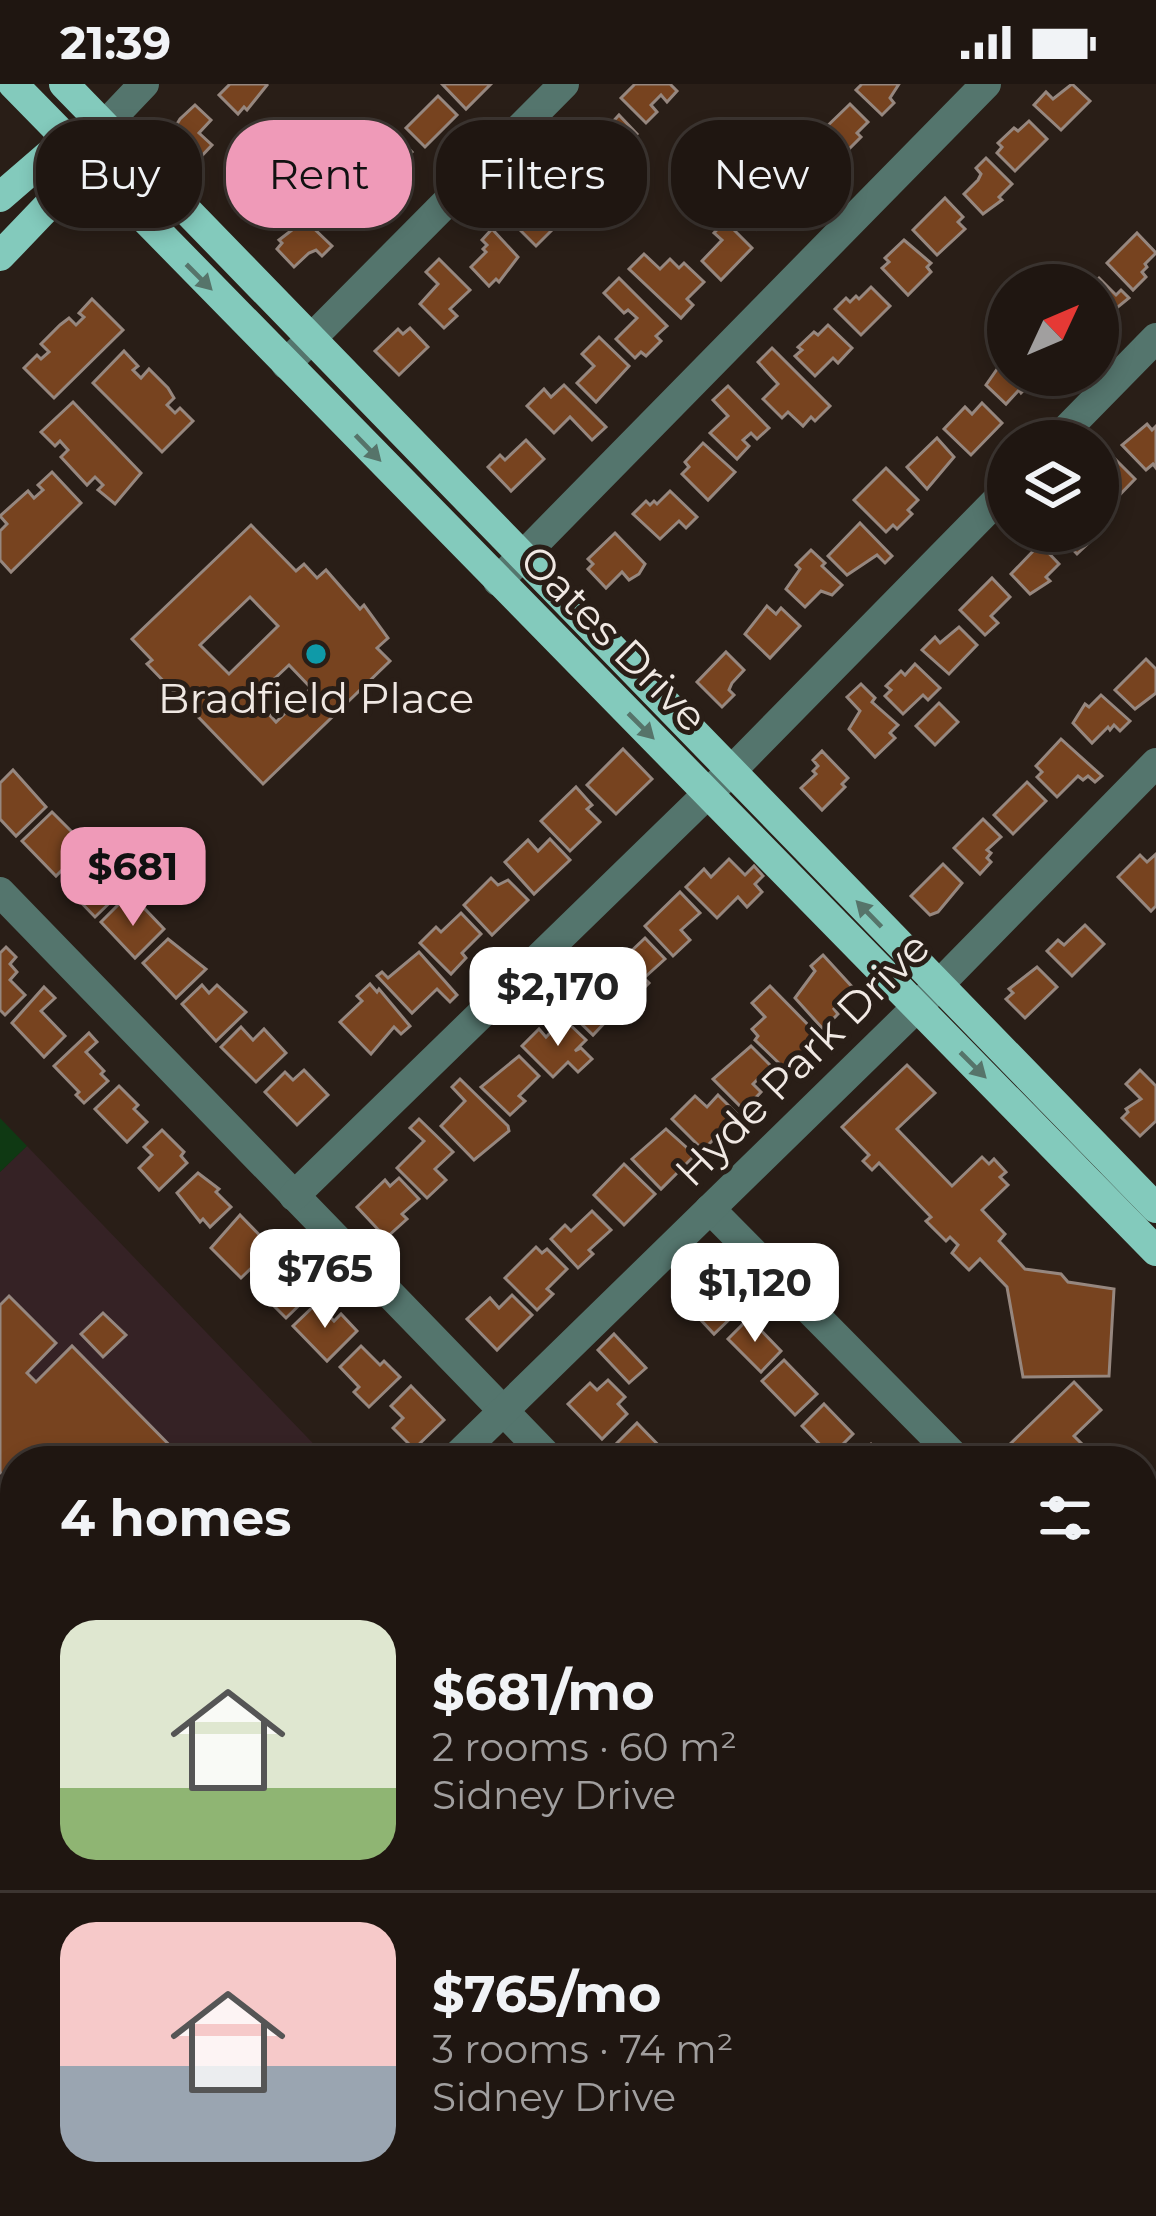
<!DOCTYPE html>
<html lang="en">
<head>
<meta charset="utf-8">
<style>
  body { margin:0; font-family:Montserrat,sans-serif; background:#271f1a; color:#f1f3f6; height:100vh; display:flex; flex-direction:column; font-size:45px; white-space:nowrap }
  * { box-sizing:border-box; margin:0 }
  p { font-size:39px; color:#a19f9f }
  .icon { flex:none; width:66px; height:66px; fill:none; stroke:currentColor; stroke-width:2; stroke-linecap:round; stroke-linejoin:round }
  .map { position:relative; flex:1; overflow:hidden }
  .details { position:absolute; left:0px; top:1362px; width:1158px; height:771px; display:flex; flex-direction:column; background:#1f1611; border-radius:48px 48px 0 0; box-shadow:0 6px 18px #0003,0 0 0 3px #3c3531 }
  .details>* { flex:none }
  .hud { position:absolute; left:36px; top:36px; width:1086px; height:108px; display:flex; gap:24px }
  .needle { width:78px; rotate:46deg }
  .controls { position:absolute; left:987px; top:180px; display:grid; gap:24px }
  .controls a { display:grid; place-items:center; width:132px; height:132px; border-radius:50%; background:#1f1611; box-shadow:0 6px 18px #0003,0 0 0 3px #3c3531; font-size:60px }
  .price { position:absolute; translate:-50% -102px; padding:0 27px; border-radius:24px; background:#fff; color:#222; font-size:39px; line-height:78px; filter:drop-shadow(0 3px 6px #0008) }
  .price::after { content:''; position:absolute; left:50%; top:72px; width:36px; height:27px; margin-left:-18px; background:inherit; clip-path:polygon(0 0,100% 0,50% 100%) }
  .price.selected { background:#ef9ab8; color:#111 }
  ul { padding:0; list-style:none }
  li { display:flex; align-items:center; gap:36px; height:300px; padding:0 60px }
  li+li { border-top:3px solid #3c3531 }
  li span { display:grid; place-items:center; flex:none; width:336px; height:240px; border-radius:36px; color:#555 }
  li>.icon { margin-inline-start:auto }
  span .icon { width:144px; height:144px; fill:#fffc; stroke-width:1 }
  li b { font-size:51px }
  h2 { display:flex; justify-content:space-between; align-items:center; height:144px; padding:0 60px; font-size:51px }
  .pill { padding:0 42px; border-radius:48px; background:#1f1611; box-shadow:0 6px 18px #0003,0 0 0 3px #3c3531; font-size:42px; line-height:108px }
  .pill.selected { background:#ef9ab8; color:#111 }
  .status { display:flex; justify-content:space-between; align-items:center; height:84px; padding:0 60px; background:#1f1611; direction:ltr }
  .status svg { height:33px; fill:currentColor }
  .map>svg:first-child { display:block }
</style>
</head>
<body>
<div class="status"><b>21:39</b><svg viewBox="0 0 49 12"><path d="M0 12V9h3v3zM5 12V6h3v6zM10 12V3h3v9zM15 12V0h3v12zM26 1h20v11H26zM47 4h2v5h-2z"/></svg></div>
<div class="map">
<svg width="1156" height="2132" viewBox="0 0 1156 2132">
  <rect width="100%" height="100%" fill="#291e17"/>
  <polygon fill="#352225" points="27,1062 330,1377 15,1377 15,1628 0,1613 0,1088"/>
  <polygon fill="#0f3913" points="0,1034 27,1062 0,1088"/>
  <g fill="#77431f" stroke="#96877f" stroke-width="3" fill-rule="evenodd">
    <polygon points="230,0 266,0 267,1 247,26 244,23 238,30 219,11"/>
    <polygon points="442,0 491,0 466,25"/>
    <polygon points="635,0 670,0 677,7 667,18 661,11 651,21 657,28 646,39 621,14"/>
    <polygon points="862,0 899,0 890,14 894,19 882,31 856,6"/>
    <polygon points="1072,0 1090,17 1061,46 1034,21 1046,8 1053,15"/>
    <polygon points="438,12 457,31 425,63 406,44"/>
    <polygon points="850,20 868,38 857,49 861,53 847,67 843,64 836,70 818,51"/>
    <polygon points="195,21 211,36 199,49 212,61 194,80 168,55 180,35"/>
    <polygon points="619,31 637,50 608,79 582,53 594,41 599,46 604,41 607,44"/>
    <polygon points="1029,37 1047,55 1015,87 997,69 1002,63 998,59 1014,44 1018,47"/>
    <polygon points="387,42 412,68 401,79 408,86 389,104 364,78 377,65 371,58"/>
    <polygon points="804,53 830,81 797,114 778,95 796,76 789,69"/>
    <polygon points="575,69 594,88 563,119 544,100 550,95 546,91 561,75 565,80"/>
    <polygon points="986,74 1012,100 999,113 1002,116 983,130 964,110 978,96 981,90 976,84"/>
    <polygon points="520,90 549,124 543,131 555,143 536,162 509,135 516,129 509,121 518,112 508,102"/>
    <polygon points="356,92 375,111 353,140 349,137 344,142 325,124"/>
    <polygon points="765,97 789,119 779,129 771,129 756,145 737,126 743,120 740,117"/>
    <polygon points="945,114 963,133 958,138 965,145 937,171 913,146"/>
    <polygon points="305,136 332,162 322,172 316,166 309,169 294,183 277,165 282,159 279,156"/>
    <polygon points="725,137 752,164 721,196 702,177 722,156 714,149"/>
    <polygon points="492,145 518,173 499,198 496,195 489,202 471,183 486,168 483,165 487,161 482,156"/>
    <polygon points="1137,149 1156,169 1145,180 1147,183 1142,188 1146,193 1133,206 1107,179"/>
    <polygon points="904,156 931,179 927,183 931,188 908,211 882,184 889,178 885,174"/>
    <polygon points="644,170 660,185 670,175 679,184 684,179 704,198 687,215 693,221 681,234 629,185"/>
    <polygon points="439,175 470,206 450,225 457,232 444,244 420,220 438,200 426,188"/>
    <polygon points="619,194 667,242 656,252 661,257 646,272 641,268 635,274 616,255 637,234 628,226 624,229 604,209"/>
    <polygon points="1099,194 1116,211 1121,206 1129,214 1098,239 1098,201 1092,201"/>
    <polygon points="871,203 890,222 861,251 835,225 846,214 850,218 856,212 859,215"/>
    <polygon points="92,215 123,246 54,314 24,284 37,271 41,275 49,268 41,260 60,241 69,234 76,241 84,233 79,229"/>
    <polygon points="828,241 852,264 838,279 833,274 815,292 795,272 802,266 798,263 814,248 818,251"/>
    <polygon points="410,244 428,263 399,291 375,267 398,245 403,250"/>
    <polygon points="599,253 629,282 596,318 577,299 594,282 582,270"/>
    <polygon points="772,264 830,322 815,337 811,333 803,342 788,328 782,334 763,315 778,300 758,278"/>
    <polygon points="124,267 138,282 133,286 141,294 149,285 168,304 174,314 167,321 175,329 180,324 193,337 162,368 93,299"/>
    <polygon points="1008,278 1008,291 1037,291 1043,296 1033,307 1028,302 1021,309 1019,306 1006,320 986,301 1000,281 1002,284"/>
    <polygon points="564,301 606,343 592,356 570,333 554,349 527,322 544,305 551,313"/>
    <polygon points="728,302 769,344 757,355 751,349 743,356 749,362 737,375 710,349 728,332 713,316"/>
    <polygon points="73,318 141,389 115,420 98,406 103,401 95,393 87,401 61,373 68,366 60,357 55,362 41,348"/>
    <polygon points="982,319 1002,339 971,371 944,345 965,323 972,330"/>
    <polygon points="1147,340 1152,346 1156,342 1156,384 1153,380 1146,386 1122,361"/>
    <polygon points="937,354 954,373 927,405 907,383"/>
    <polygon points="526,356 544,375 511,407 488,383 500,371 505,376"/>
    <polygon points="703,359 735,388 708,416 682,390 689,383 685,378"/>
    <polygon points="1102,362 1135,395 1104,427 1098,421 1098,382 1102,378 1098,366"/>
    <polygon points="886,384 918,416 908,426 912,430 897,445 893,441 886,448 854,416"/>
    <polygon points="52,388 81,419 11,488 0,476 0,447 7,440 0,432 28,407 34,414 43,406 38,401"/>
    <polygon points="670,407 697,433 686,444 679,437 660,455 633,430 646,417 650,421 654,417 657,420"/>
    <polygon points="860,439 892,472 885,479 877,471 847,491 828,472"/>
    <path d="M251 441 296 487 304 480 317 494 326 486 360 525 364 521 388 554 377 564 390 577 263 700 147 580 152 576 132 555ZM250 513 278 542 229 590 200 561ZM289 581 311 604 276 638 254 614Z"/>
    <polygon points="1055,447 1091,447 1096,452 1077,470"/>
    <polygon points="615,449 645,480 639,490 629,496 622,488 606,504 588,485 593,480 588,475"/>
    <polygon points="1040,460 1059,480 1046,493 1050,497 1030,510 1011,490"/>
    <polygon points="811,466 825,479 822,482 842,501 832,511 821,507 805,523 786,505 800,485 796,481"/>
    <polygon points="992,494 1010,513 991,532 998,539 985,551 960,526"/>
    <polygon points="767,522 776,530 781,524 800,542 770,574 745,550"/>
    <polygon points="959,543 977,561 949,590 922,566 935,553 940,559"/>
    <polygon points="726,568 744,586 732,599 729,606 734,611 722,623 697,598"/>
    <polygon points="1146,575 1156,585 1156,609 1135,625 1115,606"/>
    <polygon points="915,580 940,604 928,616 923,611 903,630 885,612 891,606 886,602 901,587 905,591"/>
    <polygon points="861,600 875,614 872,618 898,641 890,649 895,654 875,673 849,645 860,627 847,613"/>
    <polygon points="1101,611 1130,637 1120,647 1114,641 1110,646 1108,643 1092,659 1073,639 1085,620 1089,623"/>
    <polygon points="939,619 958,638 935,661 916,642"/>
    <polygon points="1061,655 1102,692 1095,698 1088,692 1083,696 1078,692 1057,713 1037,693 1042,688 1036,682"/>
    <polygon points="623,665 652,695 616,730 587,701"/>
    <polygon points="822,667 848,694 842,700 845,703 822,726 801,704 816,690 813,687 818,682 813,676"/>
    <polygon points="13,686 46,723 16,752 0,735 0,699"/>
    <polygon points="1027,698 1046,717 1013,750 994,731"/>
    <polygon points="576,703 592,721 587,725 600,738 570,767 541,737"/>
    <polygon points="52,728 86,762 56,792 22,757"/>
    <polygon points="983,735 1001,753 987,766 991,769 987,774 991,778 980,790 954,764"/>
    <polygon points="550,755 570,776 534,810 505,778 528,756 538,767"/>
    <polygon points="101,763 115,777 107,784 126,803 95,833 69,806 77,798 68,790"/>
    <polygon points="1156,770 1156,822 1151,827 1118,793 1140,771 1147,778"/>
    <polygon points="729,775 745,791 754,782 763,792 755,800 762,808 747,823 738,813 717,834 686,803 704,785 711,793"/>
    <polygon points="943,780 962,799 938,828 930,831 911,812"/>
    <polygon points="491,794 498,801 508,796 528,816 492,851 464,821"/>
    <polygon points="680,808 700,829 681,846 690,856 673,872 645,842"/>
    <polygon points="120,819 133,833 143,823 164,845 135,874 101,838"/>
    <polygon points="461,829 481,850 462,869 466,874 451,890 420,859 436,843 441,848"/>
    <polygon points="1085,841 1104,860 1072,892 1047,867 1058,856 1064,861"/>
    <polygon points="645,854 665,875 644,894 649,899 634,914 604,883 619,869 624,874"/>
    <polygon points="168,855 206,885 176,914 143,879"/>
    <polygon points="6,863 16,873 10,880 17,888 10,896 25,911 5,931 0,926 0,869"/>
    <polygon points="419,868 457,911 450,918 437,905 412,929 377,892 382,888 388,894"/>
    <polygon points="823,871 855,906 834,925 838,930 823,945 795,914 815,887 811,882"/>
    <polygon points="1037,883 1057,903 1025,934 1006,915 1013,909 1009,905"/>
    <polygon points="599,888 619,908 606,921 614,929 593,951 564,923"/>
    <polygon points="370,900 377,908 379,905 410,942 401,950 394,943 371,970 340,938 362,917 357,912"/>
    <polygon points="202,901 209,909 217,901 246,928 216,957 182,920"/>
    <polygon points="770,902 819,952 785,985 755,956 758,952 752,945 765,933 752,919"/>
    <polygon points="44,903 55,914 41,927 65,952 44,973 12,939"/>
    <polygon points="564,935 586,956 575,967 581,964 592,975 578,988 568,978 553,993 522,962 539,945 546,953"/>
    <polygon points="241,943 253,956 264,945 286,969 256,998 221,963"/>
    <polygon points="89,949 97,958 86,968 104,987 101,990 108,997 84,1019 76,1011 79,1008 54,982"/>
    <polygon points="751,962 771,982 753,1000 761,1008 744,1026 713,995"/>
    <polygon points="519,972 539,992 519,1012 525,1017 510,1031 481,1003"/>
    <polygon points="907,981 935,1009 897,1045 952,1102 982,1073 989,1080 994,1075 1006,1088 1000,1093 1008,1101 982,1126 1005,1150 999,1157 1025,1185 1061,1190 1068,1198 1114,1205 1109,1292 1023,1293 1007,1203 980,1175 969,1186 952,1169 958,1161 950,1153 946,1157 926,1137 931,1133 879,1079 872,1086 863,1077 869,1071 842,1043"/>
    <polygon points="304,986 328,1011 297,1041 265,1008 285,988 293,996"/>
    <polygon points="1140,986 1156,1002 1156,1037 1140,1052 1122,1034 1128,1028 1126,1025 1141,1015 1126,1000"/>
    <polygon points="460,995 508,1042 509,1047 474,1076 441,1042 465,1017 452,1003"/>
    <polygon points="119,1002 138,1021 134,1025 147,1038 127,1058 95,1025"/>
    <polygon points="718,1011 738,1031 703,1066 672,1035 695,1012 707,1023"/>
    <polygon points="419,1035 453,1068 435,1085 446,1096 427,1114 397,1084 424,1057 410,1044"/>
    <polygon points="666,1045 695,1071 661,1105 632,1075"/>
    <polygon points="162,1046 184,1068 181,1072 187,1079 159,1106 139,1084 152,1071 144,1063"/>
    <polygon points="624,1080 655,1110 624,1141 594,1111"/>
    <polygon points="198,1089 219,1105 216,1108 231,1123 210,1143 203,1135 200,1138 177,1109"/>
    <polygon points="399,1094 419,1115 402,1130 407,1135 386,1154 357,1123 385,1096 390,1102"/>
    <polygon points="592,1127 611,1146 589,1166 593,1170 578,1184 551,1155 565,1141 571,1147"/>
    <polygon points="240,1131 272,1164 241,1194 211,1164"/>
    <polygon points="536,1163 542,1169 547,1165 567,1185 547,1205 553,1210 537,1226 505,1194"/>
    <polygon points="282,1170 316,1205 286,1234 270,1218 280,1209 261,1190"/>
    <polygon points="710,1193 720,1204 716,1208 736,1229 714,1250 684,1218"/>
    <polygon points="512,1211 532,1231 497,1266 467,1235 490,1214 499,1224"/>
    <polygon points="9,1212 56,1259 27,1289 36,1298 72,1262 185,1377 15,1377 15,1403 0,1388 0,1221"/>
    <polygon points="317,1219 334,1237 341,1230 357,1247 327,1277 293,1242"/>
    <polygon points="103,1229 126,1251 103,1273 81,1250"/>
    <polygon points="749,1234 781,1267 761,1288 728,1255"/>
    <polygon points="614,1250 646,1284 629,1299 598,1266"/>
    <polygon points="361,1262 380,1281 384,1277 400,1293 369,1323 354,1308 359,1303 340,1283"/>
    <polygon points="784,1276 817,1310 795,1331 762,1297"/>
    <polygon points="608,1296 625,1313 618,1320 627,1330 602,1355 568,1320 590,1299 597,1306"/>
    <polygon points="1074,1298 1101,1326 1074,1352 1093,1371 1086,1377 1059,1377 1052,1370 1046,1377 1022,1377 1008,1362"/>
    <polygon points="411,1302 444,1336 414,1365 393,1344 403,1334 391,1322"/>
    <polygon points="824,1320 853,1350 831,1372 802,1342"/>
    <polygon points="637,1339 668,1371 662,1377 627,1377 613,1363"/>
    <polygon points="871,1360 888,1377 853,1377"/>
    <polygon points="1143,1447 1156,1460 1156,1472 1143,1485"/>
    <polygon points="1156,1654 1156,1704 1143,1691 1143,1667"/>
    <polygon points="0,1733 15,1748 0,1765"/>
    <polygon points="1143,1863 1156,1877 1156,1883 1143,1895"/>
    <polygon points="0,1956 15,1972 15,2006 11,2010 0,1999"/>
    <polygon points="1143,2042 1156,2055 1156,2064 1143,2077"/>
    <polygon points="115,2118 142,2118 128,2131"/>
    <polygon points="157,2118 166,2118 180,2132 142,2132"/>
    <polygon points="326,2118 376,2118 381,2124 372,2132 340,2132"/>
    <polygon points="570,2118 575,2118 588,2132 555,2132"/>
    <polygon points="744,2118 789,2118 795,2125 788,2132 758,2132"/>
    <polygon points="1071,2118 1110,2118 1106,2132 1088,2132 1070,2121"/>
  </g>
  <g fill="none" stroke-linecap="round" stroke-linejoin="round">
    <g stroke="#54756d" stroke-width="30">
      <polyline points="104,42 144,0"/>
      <polyline points="286,280 564,0"/>
      <polyline points="1055,357 1156,254"/>
      <polyline points="498,497 986,0"/>
      <polyline points="0,808 552,1377"/>
      <polyline points="294,1112 731,687 1008,405"/>
      <polyline points="710,1125 959,1377"/>
      <polyline points="452,1377 916,924 1156,679"/>
      <polyline points="1143,1566 1156,1579"/>
      <polyline points="0,1649 15,1664"/>
      <polyline points="0,1816 15,1801"/>
      <polyline points="1143,1960 1156,1947"/>
      <polyline points="1143,1983 1156,1997"/>
      <polyline points="0,2072 15,2087"/>
      <polyline points="45,2118 59,2132"/>
      <polyline points="454,2118 467,2132"/>
      <polyline points="874,2118 895,2132"/>
      <polyline points="1010,2132 1014,2118"/>
    </g>
    <g stroke="#83cabc" stroke-width="30">
      <polyline points="13,0 1156,1167"/>
      <polyline points="64,0 1156,1124"/>
      <polyline points="0,113 66,56 81,50"/>
      <polyline points="0,172 88,80 94,64"/>
    </g>
  </g>
  <defs><path id="oneway-solid" d="M-6-.8H1V-3.2L6.5 0L1 3.2V.8H-6Z" transform="scale(3)"/></defs>
  <g fill="#56746a">
    <use href="#oneway-solid" transform="translate(199 193) rotate(45)"/>
    <use href="#oneway-solid" transform="translate(368 364) rotate(46)"/>
    <use href="#oneway-solid" transform="translate(641 642) rotate(45)"/>
    <use href="#oneway-solid" transform="translate(869 830) rotate(-134)"/>
    <use href="#oneway-solid" transform="translate(973 981) rotate(45)"/>
  </g>
  <circle fill="#0f9aa8" stroke="#291e17" stroke-width="4.5" cx="316" cy="570" r="12"/>
  <g text-anchor="middle" stroke-width="10" stroke-linejoin="round" paint-order="stroke">
    <g font-size="42" fill="#f0e8e3" stroke="#291e17">
      <text transform="translate(614 554) rotate(45)" y="15">Oates Drive</text>
      <text transform="translate(802 975) rotate(-45)" y="15">Hyde Park Drive</text>
    </g>
    <g font-size="42" fill="#f0e8e3" stroke="#291e17">
      <text x="316" y="629">Bradfield Place</text>
    </g>
  </g>
</svg>
<div class="controls">
<a><svg class="needle" viewBox="-14 -14 28 28"><path d="M0-13l5 13h-10z" fill="#e53935"/><path d="M0 13l5-13h-10z" fill="#a19f9f"/></svg></a>
<a><svg class="icon" aria-label="layers" viewBox="0 0 24 24"><path d="M12 4l9 5-9 5-9-5zM3 14l9 5 9-5"/></svg></a>
</div>
<b class="price selected" style="left:133px;top:845px">$681</b>
<b class="price" style="left:558px;top:965px">$2,170</b>
<b class="price" style="left:325px;top:1247px">$765</b>
<b class="price" style="left:755px;top:1261px">$1,120</b>
<div class="hud">
<a class="pill">Buy</a>
<a class="pill selected">Rent</a>
<a class="pill">Filters</a>
<a class="pill">New</a>
</div>
<section class="details">
<h2>4 homes<svg class="icon" aria-label="filters" viewBox="0 0 24 24"><path d="M4 7h16M4 17h16"/><circle cx="9" cy="7" r="2"/><circle cx="15" cy="17" r="2"/></svg></h2>
<ul>
<li><span style="background:linear-gradient(#dfe7d0 70%,#8fb573 0)"><svg class="icon" aria-label="home" viewBox="0 0 24 24"><path d="M3 11l9-7 9 7M6 9v11h12V9"/></svg></span><div><b>$681/mo</b><p>2 rooms · 60 m²</p><p>Sidney Drive</p></div></li>
<li><span style="background:linear-gradient(#f6c9c9 60%,#9aa5b1 0)"><svg class="icon" aria-label="home" viewBox="0 0 24 24"><path d="M3 11l9-7 9 7M6 9v11h12V9"/></svg></span><div><b>$765/mo</b><p>3 rooms · 74 m²</p><p>Sidney Drive</p></div></li>
</ul>
</section>
</div>
</body>
</html>
